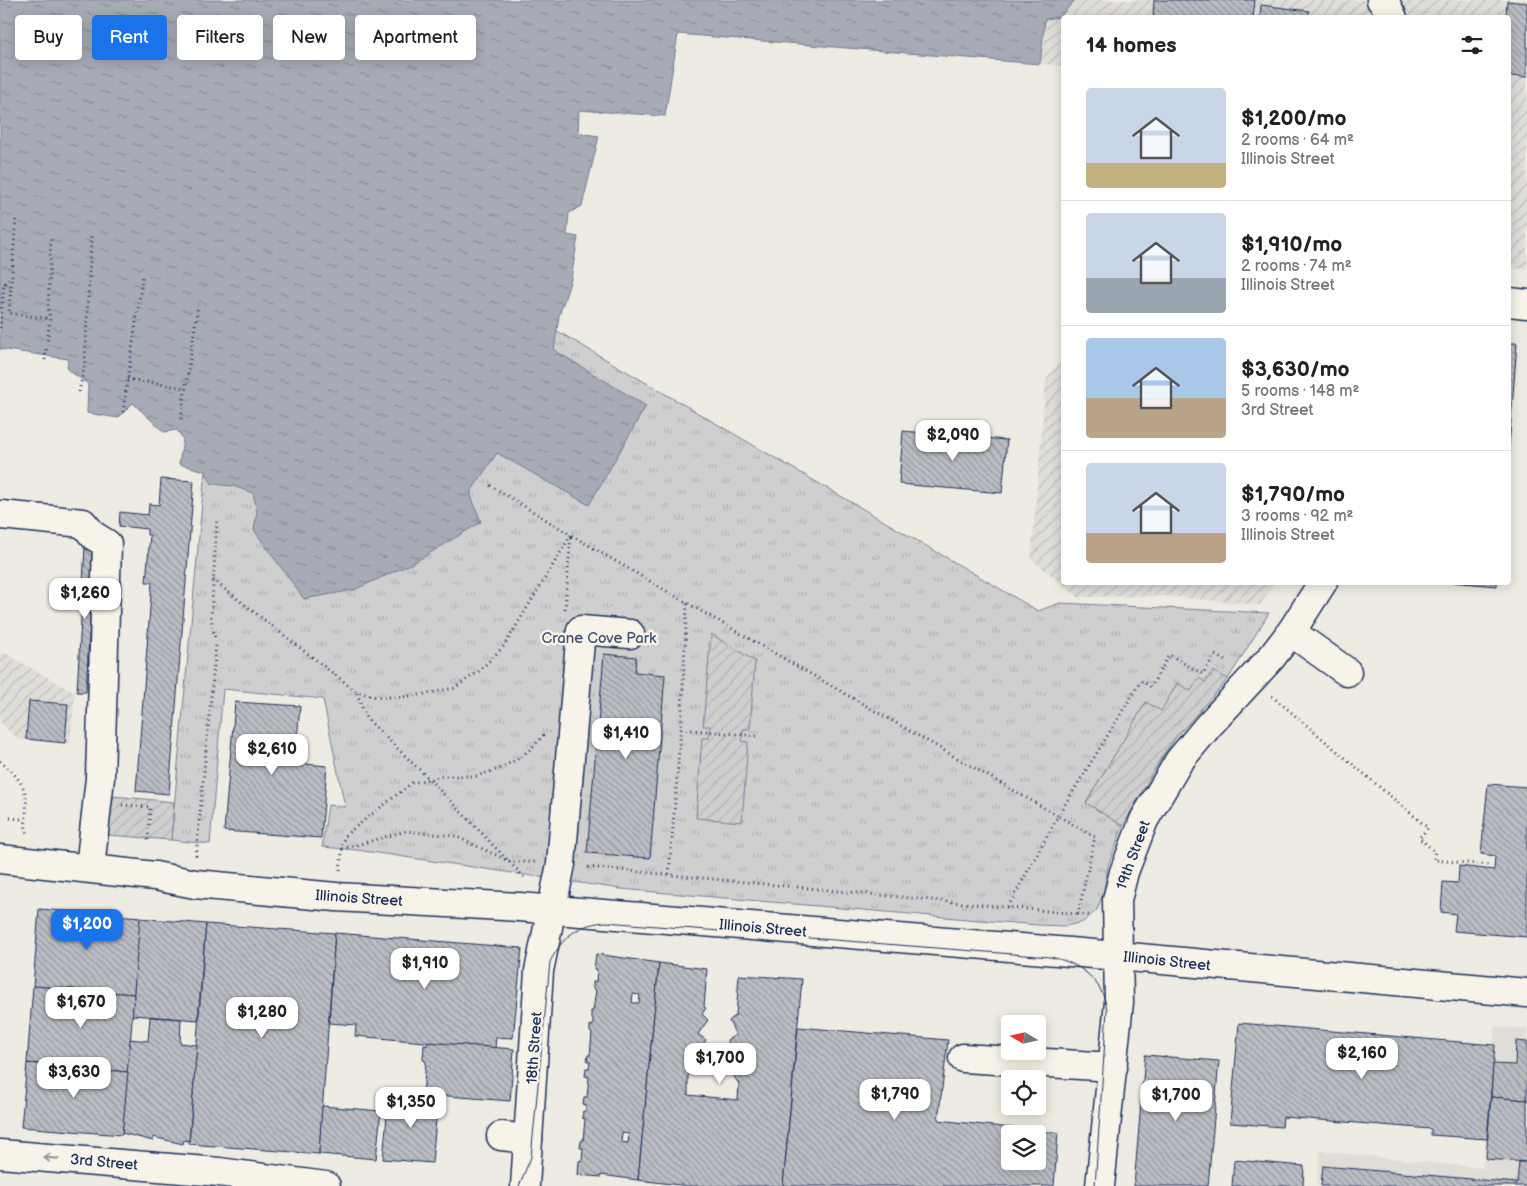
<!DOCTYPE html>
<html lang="en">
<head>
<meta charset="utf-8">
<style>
  body { margin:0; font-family:"Balsamiq Sans",sans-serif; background:#f6f6f6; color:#222; height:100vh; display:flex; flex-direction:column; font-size:19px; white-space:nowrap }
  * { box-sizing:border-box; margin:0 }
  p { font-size:16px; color:#767676 }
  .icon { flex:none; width:28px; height:28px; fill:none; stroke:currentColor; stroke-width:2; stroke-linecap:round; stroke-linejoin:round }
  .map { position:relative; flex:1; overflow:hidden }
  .side { position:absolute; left:1061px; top:15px; width:450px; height:570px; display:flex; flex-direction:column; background:#fff; border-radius:5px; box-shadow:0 2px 12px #0003 }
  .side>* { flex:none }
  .top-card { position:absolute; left:15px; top:15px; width:475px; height:45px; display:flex; gap:10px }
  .needle { width:32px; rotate:279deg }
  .buttons { position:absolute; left:1001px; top:1015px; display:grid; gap:10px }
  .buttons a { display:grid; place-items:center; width:45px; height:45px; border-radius:5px; background:#fff; box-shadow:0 2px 12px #0003; font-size:25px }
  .price { position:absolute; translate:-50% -42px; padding:0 11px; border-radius:10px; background:#fff; color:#222; font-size:16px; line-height:32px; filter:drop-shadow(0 1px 2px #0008) }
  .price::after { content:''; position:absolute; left:50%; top:30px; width:15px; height:11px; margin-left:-8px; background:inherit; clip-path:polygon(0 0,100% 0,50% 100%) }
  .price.active { background:#1a73e8; color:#fff }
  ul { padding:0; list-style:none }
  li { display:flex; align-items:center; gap:15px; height:125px; padding:0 25px }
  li+li { border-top:1px solid #e0e0e0 }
  li span { display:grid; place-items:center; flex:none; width:140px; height:100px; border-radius:5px; color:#555 }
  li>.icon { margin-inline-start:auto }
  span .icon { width:60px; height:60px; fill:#fffc; stroke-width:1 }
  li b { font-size:21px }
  h2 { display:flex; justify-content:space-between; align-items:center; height:60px; padding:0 25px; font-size:21px }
  .pill { padding:0 18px; border-radius:5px; background:#fff; box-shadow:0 2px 12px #0003; font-size:18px; line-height:45px }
  .pill.active { background:#1a73e8; color:#fff }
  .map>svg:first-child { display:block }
</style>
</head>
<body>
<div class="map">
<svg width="1527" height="1186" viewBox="0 0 1527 1186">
  <defs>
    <pattern id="industrial-furrows" width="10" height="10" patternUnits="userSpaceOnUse" patternTransform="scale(1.25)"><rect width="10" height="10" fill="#deddd8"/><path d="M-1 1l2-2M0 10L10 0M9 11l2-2" fill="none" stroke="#bebebc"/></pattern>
    <pattern id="grass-tufts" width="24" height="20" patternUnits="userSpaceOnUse" patternTransform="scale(1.25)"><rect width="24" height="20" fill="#cfcfcf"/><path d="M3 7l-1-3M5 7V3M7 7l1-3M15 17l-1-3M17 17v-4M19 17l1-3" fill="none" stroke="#b1b2b4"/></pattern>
    <pattern id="garden-furrows" width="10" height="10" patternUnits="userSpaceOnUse" patternTransform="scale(1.25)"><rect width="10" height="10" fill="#cfcfcf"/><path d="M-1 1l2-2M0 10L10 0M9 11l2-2" fill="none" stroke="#b1b2b4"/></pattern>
    <pattern id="water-ripples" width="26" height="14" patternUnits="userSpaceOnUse" patternTransform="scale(1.25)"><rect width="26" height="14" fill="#a6abb5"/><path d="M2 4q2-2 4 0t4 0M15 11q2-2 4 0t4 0" fill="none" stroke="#868c96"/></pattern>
    <pattern id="building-back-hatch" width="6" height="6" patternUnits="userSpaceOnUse" patternTransform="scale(1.25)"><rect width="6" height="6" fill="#babdc2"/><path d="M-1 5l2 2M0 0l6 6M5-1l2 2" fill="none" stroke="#969aa1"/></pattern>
  </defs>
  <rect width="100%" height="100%" fill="#eeebe2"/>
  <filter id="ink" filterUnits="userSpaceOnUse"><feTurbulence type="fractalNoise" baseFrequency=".02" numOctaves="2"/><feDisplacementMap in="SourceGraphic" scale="10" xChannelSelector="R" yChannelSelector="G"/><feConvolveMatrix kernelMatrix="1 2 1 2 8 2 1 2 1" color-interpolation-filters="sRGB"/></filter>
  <g filter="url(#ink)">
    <polygon fill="#deddd8" points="1495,1026 1527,1029 1527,1186 1317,1186 1320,1151 1483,1168"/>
    <g fill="url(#industrial-furrows)">
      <polygon points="1075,0 1527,0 1527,269 1509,268 1509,18 1064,18 1064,66 1040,64 1045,19 1060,17"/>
      <polygon points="1064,358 1064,582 1274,583 1260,605 1165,596 1078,597 1031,559 1046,379"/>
      <polygon points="3,652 75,693 70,743 18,739 0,722 0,656"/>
    </g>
    <polygon fill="url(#grass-tufts)" stroke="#757f96" points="545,324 1038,611 1060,603 1269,613 1228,679 1176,737 1147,780 1123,826 1108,866 1104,891 1097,910 1083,922 1066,926 1037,925 621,889 357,850 322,847 328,805 345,807 323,699 223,689 210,844 171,840 205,471"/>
    <g fill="url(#garden-furrows)" stroke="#757f96">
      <polygon points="711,634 755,661 750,729 743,729 742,741 748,742 742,822 696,818 702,738 709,738 710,726 703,726"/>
      <polygon points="1213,671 1228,679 1176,737 1162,756 1123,826 1086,803 1146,702 1161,711 1177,683 1191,691 1199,678 1205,682"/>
      <polygon points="113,796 174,802 171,840 108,835"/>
    </g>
    <polygon fill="url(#water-ripples)" stroke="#6e7992" points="0,0 1075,0 1060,17 1045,19 1040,64 678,34 665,116 579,110 578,133 599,136 582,206 569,213 567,235 578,237 571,279 559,316 554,350 646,406 589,505 497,453 470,493 481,522 415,562 354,590 304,599 254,530 257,511 253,493 233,486 212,484 205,471 179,464 183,439 177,430 164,432 133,403 118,418 87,413 88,384 67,369 68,359 0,349"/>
    <g fill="url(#building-back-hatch)" stroke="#1b2f5e" fill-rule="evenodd">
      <polygon points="1154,0 1255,0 1253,18 1153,18"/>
      <polygon points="1507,1 1527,3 1527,77 1509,76 1509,18 1506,18"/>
      <polygon points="1261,5 1309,11 1308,18 1260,18"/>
      <polygon points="1509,343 1517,343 1509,447"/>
      <polygon points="903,431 1007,440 1002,493 899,484"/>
      <polygon points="161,479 194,481 169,794 136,791 152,582 146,582 150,535 147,535 147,529 119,526 120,512 148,515 149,504 159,505"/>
      <polygon points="85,547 94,548 86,692 77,692"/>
      <polygon points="1449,582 1497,582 1497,586"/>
      <polygon points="604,654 636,657 635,672 665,675 650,858 587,853"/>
      <polygon points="29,701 68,704 65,743 26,739"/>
      <polygon points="235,702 300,706 295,763 327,766 321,838 224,831"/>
      <polygon points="1488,784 1527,787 1527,937 1454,931 1456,914 1441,912 1443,882 1458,883 1459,866 1494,870 1495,856 1481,854"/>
      <polygon points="39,909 141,917 134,994 33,986"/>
      <polygon points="140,918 206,924 198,1020 132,1015"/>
      <polygon points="206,924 335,933 319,1154 189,1144"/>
      <polygon points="335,933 522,948 513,1038 496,1037 495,1048 355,1036 356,1025 329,1023"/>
      <path d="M596 954 659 963 638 1180 601 1175V1177L578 1175 579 1161 582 1160 583 1148H580L581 1141H583L585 1119 582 1118 583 1111 586 1112V1105L583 1104 584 1097H587L589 1077 585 1076 586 1068H589L590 1062 587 1061 588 1055H590L592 1033 590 1032V1025L593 1026V1018H591V1011H593L596 990 593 989V982H596L597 969H594ZM633 994 640 995 639 1003H632ZM622 1133 629 1134 628 1143 621 1142Z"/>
      <polygon points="659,963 707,969 704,1007 706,1008 702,1014 708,1020 698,1034 706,1040 697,1053 705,1059 692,1076 690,1073 688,1076 688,1095 738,1100 739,1084 725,1062 734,1057 727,1040 736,1035 729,1021 736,1015 739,975 802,979 783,1186 688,1186 638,1180"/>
      <polygon points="33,986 134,994 128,1072 27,1063"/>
      <polygon points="150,1017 181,1019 180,1043 197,1045 189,1141 184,1140 183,1144 157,1138 153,1137 153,1141 122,1133 130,1039 148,1041"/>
      <polygon points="1239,1023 1495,1045 1487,1139 1431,1135 1431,1129 1283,1117 1282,1127 1230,1123"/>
      <path d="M798 1027 948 1040 938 1120 1058 1133 1054 1186H783ZM1010 1134H1038V1161H1010Z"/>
      <polygon points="1516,1041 1527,1042 1527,1100 1491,1097 1493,1064 1515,1065"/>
      <polygon points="427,1042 514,1049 510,1101 423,1094 426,1061 423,1060 424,1045 427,1046"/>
      <polygon points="1145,1055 1219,1061 1208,1186 1134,1186"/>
      <polygon points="27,1063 128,1072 122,1135 21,1127"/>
      <polygon points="389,1094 438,1098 432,1163 383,1159"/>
      <polygon points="1491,1097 1527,1100 1527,1162 1486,1159"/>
      <polygon points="322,1106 381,1111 376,1159 319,1154"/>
      <polygon points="1234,1160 1304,1166 1303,1186 1232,1186"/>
      <polygon points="1519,1162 1527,1162 1527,1186 1321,1186 1323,1166 1517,1183"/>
    </g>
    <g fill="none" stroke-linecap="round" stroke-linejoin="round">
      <g stroke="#1b2f5e" stroke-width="31">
        <g id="minor">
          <polyline points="1381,0 1386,4 1393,18"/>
          <polyline points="1509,302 1527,304"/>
          <polyline points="1,515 83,523 94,536 107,544 100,778 90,868"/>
          <polyline points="1291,632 1347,672"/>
          <polyline points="0,859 155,876 195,884 336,897 519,907 1118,956 1527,993"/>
          <polyline points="963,1058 1113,1067"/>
          <polyline points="501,1136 528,1139"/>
          <polyline points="525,1186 539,971 561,864 581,630 630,634"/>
          <polyline points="1100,1186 1119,1002 1117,900 1124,872 1144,820 1179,761 1208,726 1271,658 1291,632 1323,582"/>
        </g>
      </g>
      <g stroke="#1b2f5e" stroke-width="31">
        <polyline id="major" points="0,1154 219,1172 326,1186"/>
      </g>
      <g stroke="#1b2f5e" stroke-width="3" stroke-dasharray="1 4" stroke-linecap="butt">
        <polyline points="16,220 9,313 50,319"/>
        <polyline points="0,328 4,284 11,277"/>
        <polyline points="45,360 50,319 48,307 51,236"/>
        <polyline points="127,379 185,388"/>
        <polyline points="79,392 85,364 91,236"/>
        <polyline points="123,412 143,274"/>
        <polyline points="181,419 198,305"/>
        <polyline points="213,580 357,692 377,697 400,697 426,694 454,688 477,673 504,646 571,535 488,484"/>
        <polyline points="565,609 571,535 687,603 1058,816 1141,681 1151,687 1169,655 1203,674 1215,655 1225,661"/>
        <polyline points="357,693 366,718 429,779 524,877"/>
        <polyline points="1272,696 1428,828 1419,838 1435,852 1434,860 1489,865"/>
        <polyline points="681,729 757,736"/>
        <path d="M0 761C17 776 29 787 26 811 26 820 24 827 28 834"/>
        <polyline points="122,805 150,807 148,841"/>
        <polyline points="10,818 21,819"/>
        <polyline points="342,849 406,831 455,836 511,862 535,862"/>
        <polyline points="196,856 216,644 211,618 217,520"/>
        <polyline points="588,867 1078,914"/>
        <polyline points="340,870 344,836 412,783 442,776 476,776 499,769 521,757 535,745 545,733"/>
        <polyline points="669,874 681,729 687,603"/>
        <polyline points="1008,907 1058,816 1095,837 1078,914 1089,915"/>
      </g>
      <use href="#minor" stroke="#f7f3e8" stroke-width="28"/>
      <use href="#major" stroke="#f7f3e8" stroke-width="28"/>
      <path stroke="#1b2f5e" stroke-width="1" d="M519 1186 531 1157 550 962C563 936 578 924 606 922L1050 957C1079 962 1103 980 1107 1010L1095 1186"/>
    </g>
    <defs><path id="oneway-shaft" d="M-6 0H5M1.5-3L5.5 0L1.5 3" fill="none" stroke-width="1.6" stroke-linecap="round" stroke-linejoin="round" transform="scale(1.25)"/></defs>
    <use stroke="#8991a3" href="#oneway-shaft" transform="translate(51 1158) rotate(-175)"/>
  </g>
  <g text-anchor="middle" stroke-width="5" stroke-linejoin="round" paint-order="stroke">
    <g font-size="15" fill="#3f4f75" stroke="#f7f3e8">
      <text x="599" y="643">Crane Cove Park</text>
    </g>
    <g font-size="15" fill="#1b2f5e" stroke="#f7f3e8">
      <text transform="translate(1133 855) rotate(-70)" y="5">19th Street</text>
      <text transform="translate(359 898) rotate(4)" y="5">Illinois Street</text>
      <text transform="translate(763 928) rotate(5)" y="5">Illinois Street</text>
      <text transform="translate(1167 961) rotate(6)" y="5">Illinois Street</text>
      <text transform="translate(534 1048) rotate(-86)" y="5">18th Street</text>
      <text transform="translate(104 1162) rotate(5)" y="5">3rd Street</text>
    </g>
  </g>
</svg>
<div class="buttons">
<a><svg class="needle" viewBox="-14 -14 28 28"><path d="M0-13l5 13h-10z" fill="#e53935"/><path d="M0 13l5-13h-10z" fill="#767676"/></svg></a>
<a><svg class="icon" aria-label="locate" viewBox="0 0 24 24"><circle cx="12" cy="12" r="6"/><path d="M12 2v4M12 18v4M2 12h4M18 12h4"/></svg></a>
<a><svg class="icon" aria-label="layers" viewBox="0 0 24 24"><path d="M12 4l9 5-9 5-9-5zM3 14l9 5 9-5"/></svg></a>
</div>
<b class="price" style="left:953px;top:462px">$2,090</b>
<b class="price" style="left:85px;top:620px">$1,260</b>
<b class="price" style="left:626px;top:760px">$1,410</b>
<b class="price" style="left:272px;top:776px">$2,610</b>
<b class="price active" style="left:87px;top:951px">$1,200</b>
<b class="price" style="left:425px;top:990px">$1,910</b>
<b class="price" style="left:81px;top:1029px">$1,670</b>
<b class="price" style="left:262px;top:1039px">$1,280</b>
<b class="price" style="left:1362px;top:1080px">$2,160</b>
<b class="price" style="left:720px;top:1085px">$1,700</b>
<b class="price" style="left:74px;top:1099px">$3,630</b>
<b class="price" style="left:895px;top:1121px">$1,790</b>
<b class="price" style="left:1176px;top:1122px">$1,700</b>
<b class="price" style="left:411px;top:1129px">$1,350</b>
<div class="top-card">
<a class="pill">Buy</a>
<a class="pill active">Rent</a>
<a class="pill">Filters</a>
<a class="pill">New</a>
<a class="pill">Apartment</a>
</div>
<section class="side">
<h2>14 homes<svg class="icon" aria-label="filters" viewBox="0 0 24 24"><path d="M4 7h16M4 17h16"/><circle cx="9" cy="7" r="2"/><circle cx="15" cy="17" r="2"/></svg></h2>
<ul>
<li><span style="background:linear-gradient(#c9d6e8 75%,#c2b280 0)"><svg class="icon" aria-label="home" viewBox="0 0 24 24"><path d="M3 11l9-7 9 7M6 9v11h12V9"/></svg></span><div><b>$1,200/mo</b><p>2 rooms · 64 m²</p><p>Illinois Street</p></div></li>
<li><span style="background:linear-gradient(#c9d6e8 65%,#9aa5b1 0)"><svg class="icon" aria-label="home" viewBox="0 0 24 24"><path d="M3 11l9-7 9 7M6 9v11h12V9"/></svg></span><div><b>$1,910/mo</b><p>2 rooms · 74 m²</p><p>Illinois Street</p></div></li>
<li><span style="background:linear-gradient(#a9c7e8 60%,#b9a48a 0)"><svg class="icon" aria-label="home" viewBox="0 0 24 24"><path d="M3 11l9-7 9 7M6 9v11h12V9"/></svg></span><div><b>$3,630/mo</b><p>5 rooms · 148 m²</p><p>3rd Street</p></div></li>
<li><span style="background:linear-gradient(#c9d6e8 70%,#b9a48a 0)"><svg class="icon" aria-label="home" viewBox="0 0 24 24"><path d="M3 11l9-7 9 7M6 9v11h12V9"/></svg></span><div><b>$1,790/mo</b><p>3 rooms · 92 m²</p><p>Illinois Street</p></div></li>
</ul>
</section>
</div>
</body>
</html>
